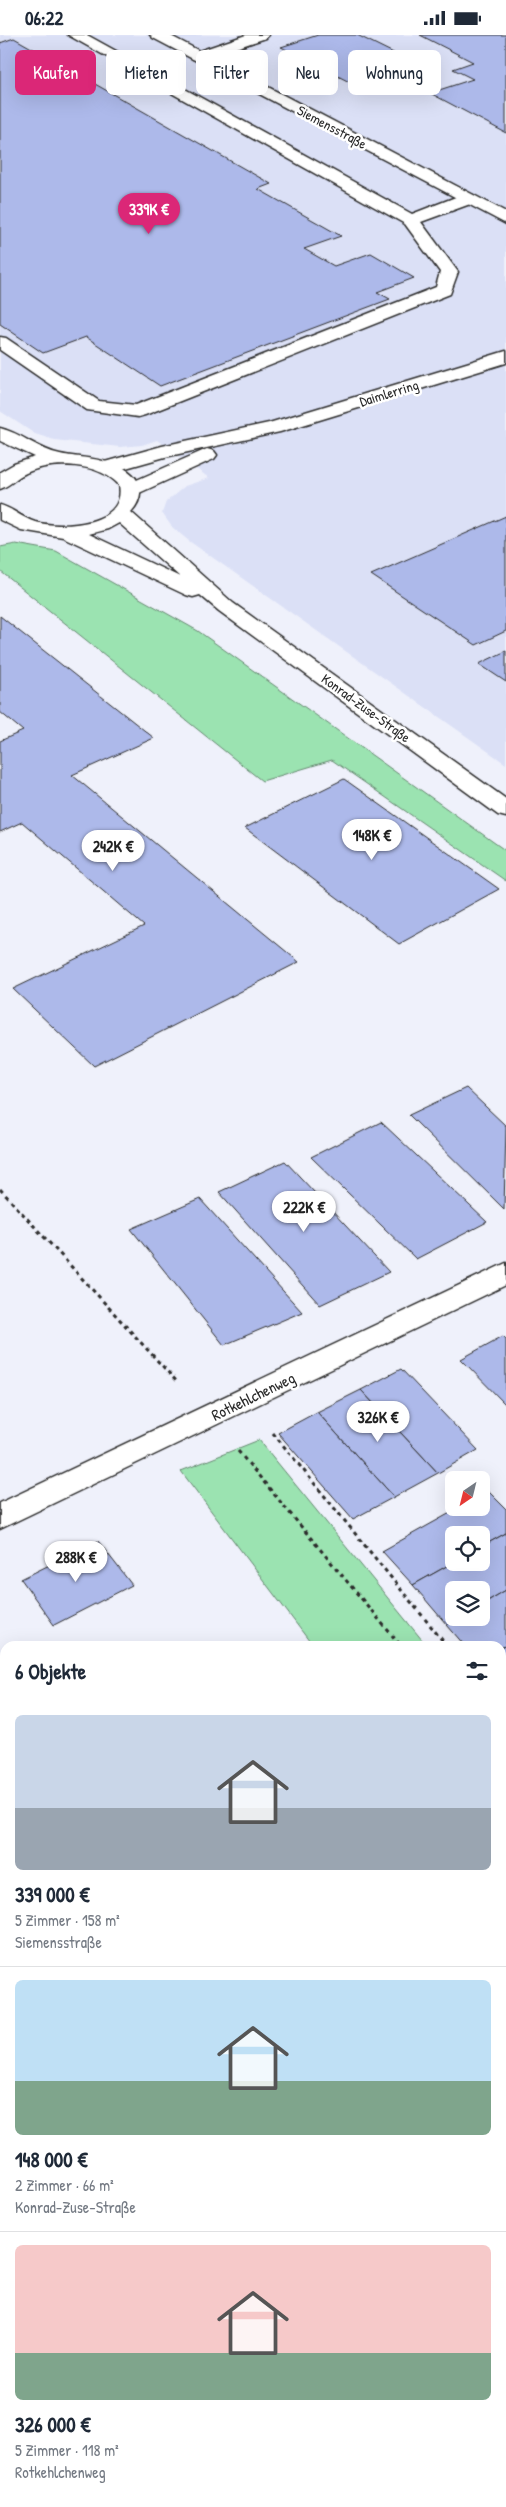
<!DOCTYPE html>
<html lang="de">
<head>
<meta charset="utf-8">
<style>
  body { margin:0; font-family:"Patrick Hand",sans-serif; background:#f6f6f7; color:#1f2937; height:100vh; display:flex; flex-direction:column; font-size:19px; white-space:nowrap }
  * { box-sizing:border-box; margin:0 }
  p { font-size:16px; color:#747a83 }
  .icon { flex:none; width:28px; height:28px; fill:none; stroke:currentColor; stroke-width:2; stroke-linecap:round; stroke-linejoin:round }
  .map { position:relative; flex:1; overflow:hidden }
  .sheet { position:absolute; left:0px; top:1606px; width:506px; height:866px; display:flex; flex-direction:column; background:#fff; border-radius:15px 15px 0 0; box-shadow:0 5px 20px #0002 }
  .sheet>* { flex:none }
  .guide { position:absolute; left:15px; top:15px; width:476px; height:45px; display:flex; gap:10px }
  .needle { width:32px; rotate:215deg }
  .fabs { position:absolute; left:445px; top:1436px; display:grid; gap:10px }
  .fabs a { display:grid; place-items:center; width:45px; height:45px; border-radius:8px; background:#fff; box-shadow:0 5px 20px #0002; font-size:25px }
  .price { position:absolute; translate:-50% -42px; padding:0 11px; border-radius:18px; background:#fff; color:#222; font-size:16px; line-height:32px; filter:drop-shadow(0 1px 2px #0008) }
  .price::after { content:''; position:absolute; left:50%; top:30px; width:15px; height:11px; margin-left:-8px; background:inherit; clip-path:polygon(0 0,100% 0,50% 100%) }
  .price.selected { background:#db2777; color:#fff }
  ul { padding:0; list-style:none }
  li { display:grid; align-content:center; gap:10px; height:265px; padding:0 15px }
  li+li { border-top:1px solid #e0e1e3 }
  li span { display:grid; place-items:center; height:155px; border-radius:8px; color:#555 }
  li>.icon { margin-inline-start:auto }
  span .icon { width:90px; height:90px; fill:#fffc; stroke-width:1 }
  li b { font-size:21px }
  h2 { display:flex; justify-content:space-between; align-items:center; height:60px; padding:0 15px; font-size:21px }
  .pill { padding:0 18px; border-radius:8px; background:#fff; box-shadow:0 5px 20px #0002; font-size:18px; line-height:45px }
  .pill.selected { background:#db2777; color:#fff }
  .status { display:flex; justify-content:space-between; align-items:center; height:35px; padding:0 25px; background:#fff; direction:ltr }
  .status svg { height:14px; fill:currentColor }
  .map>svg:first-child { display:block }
</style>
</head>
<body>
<div class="status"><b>06:22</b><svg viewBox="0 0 49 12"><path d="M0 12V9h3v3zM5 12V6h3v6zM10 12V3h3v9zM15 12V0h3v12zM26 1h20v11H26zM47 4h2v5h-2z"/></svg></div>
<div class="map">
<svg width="506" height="2472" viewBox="0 0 506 2472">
  <rect width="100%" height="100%" fill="#eff1fb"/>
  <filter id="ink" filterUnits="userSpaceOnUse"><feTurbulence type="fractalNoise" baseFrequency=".02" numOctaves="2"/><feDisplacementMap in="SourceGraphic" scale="10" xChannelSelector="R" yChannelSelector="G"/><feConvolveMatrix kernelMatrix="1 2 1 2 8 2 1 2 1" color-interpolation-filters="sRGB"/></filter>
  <g filter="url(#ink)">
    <polygon fill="#dbe0f6" points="0,0 506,0 506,729 189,506 172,492 162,478 166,467 185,451 209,443 157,405 142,410 120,412 54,405 35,399 0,376"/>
    <g fill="#9be3b1" stroke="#63876e">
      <polygon points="16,509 56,516 198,596 506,816 506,846 332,725 262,746 0,536 0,512"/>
      <polygon points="259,1405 427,1611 313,1611 181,1436"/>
      <polygon points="501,1702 506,1708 506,1868 501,1862"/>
    </g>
    <g fill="#adb9ea" stroke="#2b2b2b">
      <polygon points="318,0 357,0 434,38 373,59 281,12"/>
      <polygon points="420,0 506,0 506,98 430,58 473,44 453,34 473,27"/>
      <polygon points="14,3 271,149 258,154 341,201 304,214 334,231 371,218 414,243 377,257 390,264 160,351 86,302 43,318 0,289 0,8"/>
      <polygon points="506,481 506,596 476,610 371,540"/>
      <polygon points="0,581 154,703 72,740 299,927 94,1031 13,954 144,891 22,787 0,797 0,706 23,696 0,677"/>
      <polygon points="506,616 506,647 479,629"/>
      <polygon points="344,744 499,854 399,909 245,793"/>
      <polygon points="466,1053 506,1091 504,1174 409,1080"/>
      <polygon points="381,1087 487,1187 416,1224 311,1122"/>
      <polygon points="285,1126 389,1237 320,1270 219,1157"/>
      <polygon points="200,1164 302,1277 224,1310 131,1194"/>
      <polygon points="503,1301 506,1304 506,1370 461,1324"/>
      <polygon points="401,1334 478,1415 438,1438 361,1355"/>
      <polygon points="361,1355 438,1438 394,1462 317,1377"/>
      <polygon points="317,1377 394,1462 353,1484 278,1398"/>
      <polygon points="489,1457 506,1474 506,1498 481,1512 481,1500 454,1500 454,1527 413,1550 382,1516 461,1472 481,1472 481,1461"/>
      <polygon points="506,1498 506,1555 481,1570 481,1555 454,1555 454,1582 459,1582 447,1590 413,1550 454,1527 481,1528 481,1512"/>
      <polygon points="98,1506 132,1550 54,1590 21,1544"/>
      <polygon points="506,1555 506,1610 501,1613 465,1611 447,1590 459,1582 481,1582 481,1570"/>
      <polygon points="506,1610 506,1657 501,1652 501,1613"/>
      <polygon points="5,1951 5,2022 0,2025 0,1954"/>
      <polygon points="5,2022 5,2059 0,2051 0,2025"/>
      <polygon points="506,2134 506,2238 501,2241 501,2137"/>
      <polygon points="46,2468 102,2468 104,2472 38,2472"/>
      <polygon points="102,2468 201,2468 204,2472 104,2472"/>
      <polygon points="201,2468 298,2468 300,2472 204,2472"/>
      <polygon points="298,2468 346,2468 339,2472 300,2472"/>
    </g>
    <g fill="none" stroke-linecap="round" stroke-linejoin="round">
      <g stroke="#2b2b2b" stroke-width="3">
        <g id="lane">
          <polygon points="68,0 87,0 412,179 461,160 473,160 475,164 473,168 421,187 458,237 450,259 145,380 138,382 87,375 0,315 0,302 6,303 99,366 136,370 436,252 440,237 405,189"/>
          <polygon points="246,0 269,0 266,3 203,24 193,24 190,21 193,18"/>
          <polygon points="5,1776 5,1807 0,1809 0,1778"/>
        </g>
      </g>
      <g stroke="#2b2b2b" stroke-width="3">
        <g id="street">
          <polygon points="150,0 169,0 506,177 506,189 153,3"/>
          <polygon points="506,316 506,328 280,397 165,422 108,438 101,436 98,432 101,428 162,411 269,388"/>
          <polygon points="207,414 214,416 217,420 214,424 137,459 123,459 120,455 123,451"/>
          <polygon points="506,1228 506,1250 0,1494 0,1468"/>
          <polygon points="0,1624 5,1626 5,1657 0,1656"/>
          <polygon points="501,2382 506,2384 506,2428 501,2426"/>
        </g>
      </g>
      <g stroke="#2b2b2b" stroke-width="3">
        <path id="secondary" d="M0 393C21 398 39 415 60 419 82 424 134 423 140 453 141 462 137 471 131 477L233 568 506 764V782L498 780 219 576 200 560 193 562 186 560 63 502 21 495 0 485V470C12 473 22 483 35 487 61 494 127 491 119 450 99 428 53 425 26 438 16 442 10 451 0 454V437L14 429 35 422 0 406ZM119 488 180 542 89 499 108 494Z"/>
      </g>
      <g stroke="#2b2b2b" stroke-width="3" stroke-dasharray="4 4" stroke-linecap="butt">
        <polyline points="0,1154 178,1348"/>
        <polyline points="273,1398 447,1611"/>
        <polyline points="238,1416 401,1611"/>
      </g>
      <g stroke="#2b2b2b" stroke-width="4" stroke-dasharray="5 5" stroke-linecap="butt">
        <polyline points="501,1677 506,1683"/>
        <polyline points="501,1769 506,1778"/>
        <polyline points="0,2123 5,2131"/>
        <polyline points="0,2338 5,2335"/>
      </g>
      <use href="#lane" fill="#fff" fill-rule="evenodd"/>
      <use href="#street" fill="#fff" fill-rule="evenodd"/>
      <use href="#secondary" fill="#fff" fill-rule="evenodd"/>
    </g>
  </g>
  <g text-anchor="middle" stroke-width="5" stroke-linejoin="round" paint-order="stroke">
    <g font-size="14" fill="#2b2b2b" stroke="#fff">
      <text transform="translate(332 92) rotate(28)" y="5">Siemensstraße</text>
      <text transform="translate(389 358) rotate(-17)" y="5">Daimlerring</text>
      <text transform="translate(366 673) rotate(36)" y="5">Konrad-Zuse-Straße</text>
    </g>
    <g font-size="16" fill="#2b2b2b" stroke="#fff">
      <text transform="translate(253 1361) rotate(-26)" y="6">Rotkehlchenweg</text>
    </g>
  </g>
</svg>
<div class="fabs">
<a><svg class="needle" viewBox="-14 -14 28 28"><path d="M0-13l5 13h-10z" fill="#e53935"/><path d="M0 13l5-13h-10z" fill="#747a83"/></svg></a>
<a><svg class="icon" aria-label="locate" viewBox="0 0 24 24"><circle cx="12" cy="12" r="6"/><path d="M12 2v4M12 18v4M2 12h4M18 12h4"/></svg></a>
<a><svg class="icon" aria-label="layers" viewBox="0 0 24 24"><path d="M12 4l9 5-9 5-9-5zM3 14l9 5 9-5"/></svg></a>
</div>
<b class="price selected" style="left:149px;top:200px">339K €</b>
<b class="price" style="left:372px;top:826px">148K €</b>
<b class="price" style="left:113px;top:837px">242K €</b>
<b class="price" style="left:304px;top:1198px">222K €</b>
<b class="price" style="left:378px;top:1408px">326K €</b>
<b class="price" style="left:76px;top:1548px">288K €</b>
<div class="guide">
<a class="pill selected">Kaufen</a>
<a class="pill">Mieten</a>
<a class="pill">Filter</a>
<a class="pill">Neu</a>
<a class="pill">Wohnung</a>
</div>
<section class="sheet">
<h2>6 Objekte<svg class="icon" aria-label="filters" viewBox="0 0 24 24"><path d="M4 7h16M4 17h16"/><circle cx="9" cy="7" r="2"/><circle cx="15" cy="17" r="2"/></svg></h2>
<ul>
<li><span style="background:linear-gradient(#c9d6e8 60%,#9aa5b1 0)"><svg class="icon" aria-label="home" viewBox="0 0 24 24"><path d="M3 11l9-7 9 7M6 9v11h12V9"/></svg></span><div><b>339 000 €</b><p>5 Zimmer · 158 m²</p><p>Siemensstraße</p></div></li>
<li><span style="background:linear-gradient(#bfe0f5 65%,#7fa58c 0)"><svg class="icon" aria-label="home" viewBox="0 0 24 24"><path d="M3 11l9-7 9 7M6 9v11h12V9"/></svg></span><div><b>148 000 €</b><p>2 Zimmer · 66 m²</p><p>Konrad-Zuse-Straße</p></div></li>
<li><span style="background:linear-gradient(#f6c9c9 70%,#7fa58c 0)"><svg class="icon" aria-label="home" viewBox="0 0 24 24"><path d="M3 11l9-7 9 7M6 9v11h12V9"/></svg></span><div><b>326 000 €</b><p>5 Zimmer · 118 m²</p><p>Rotkehlchenweg</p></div></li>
</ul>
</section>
</div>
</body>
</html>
